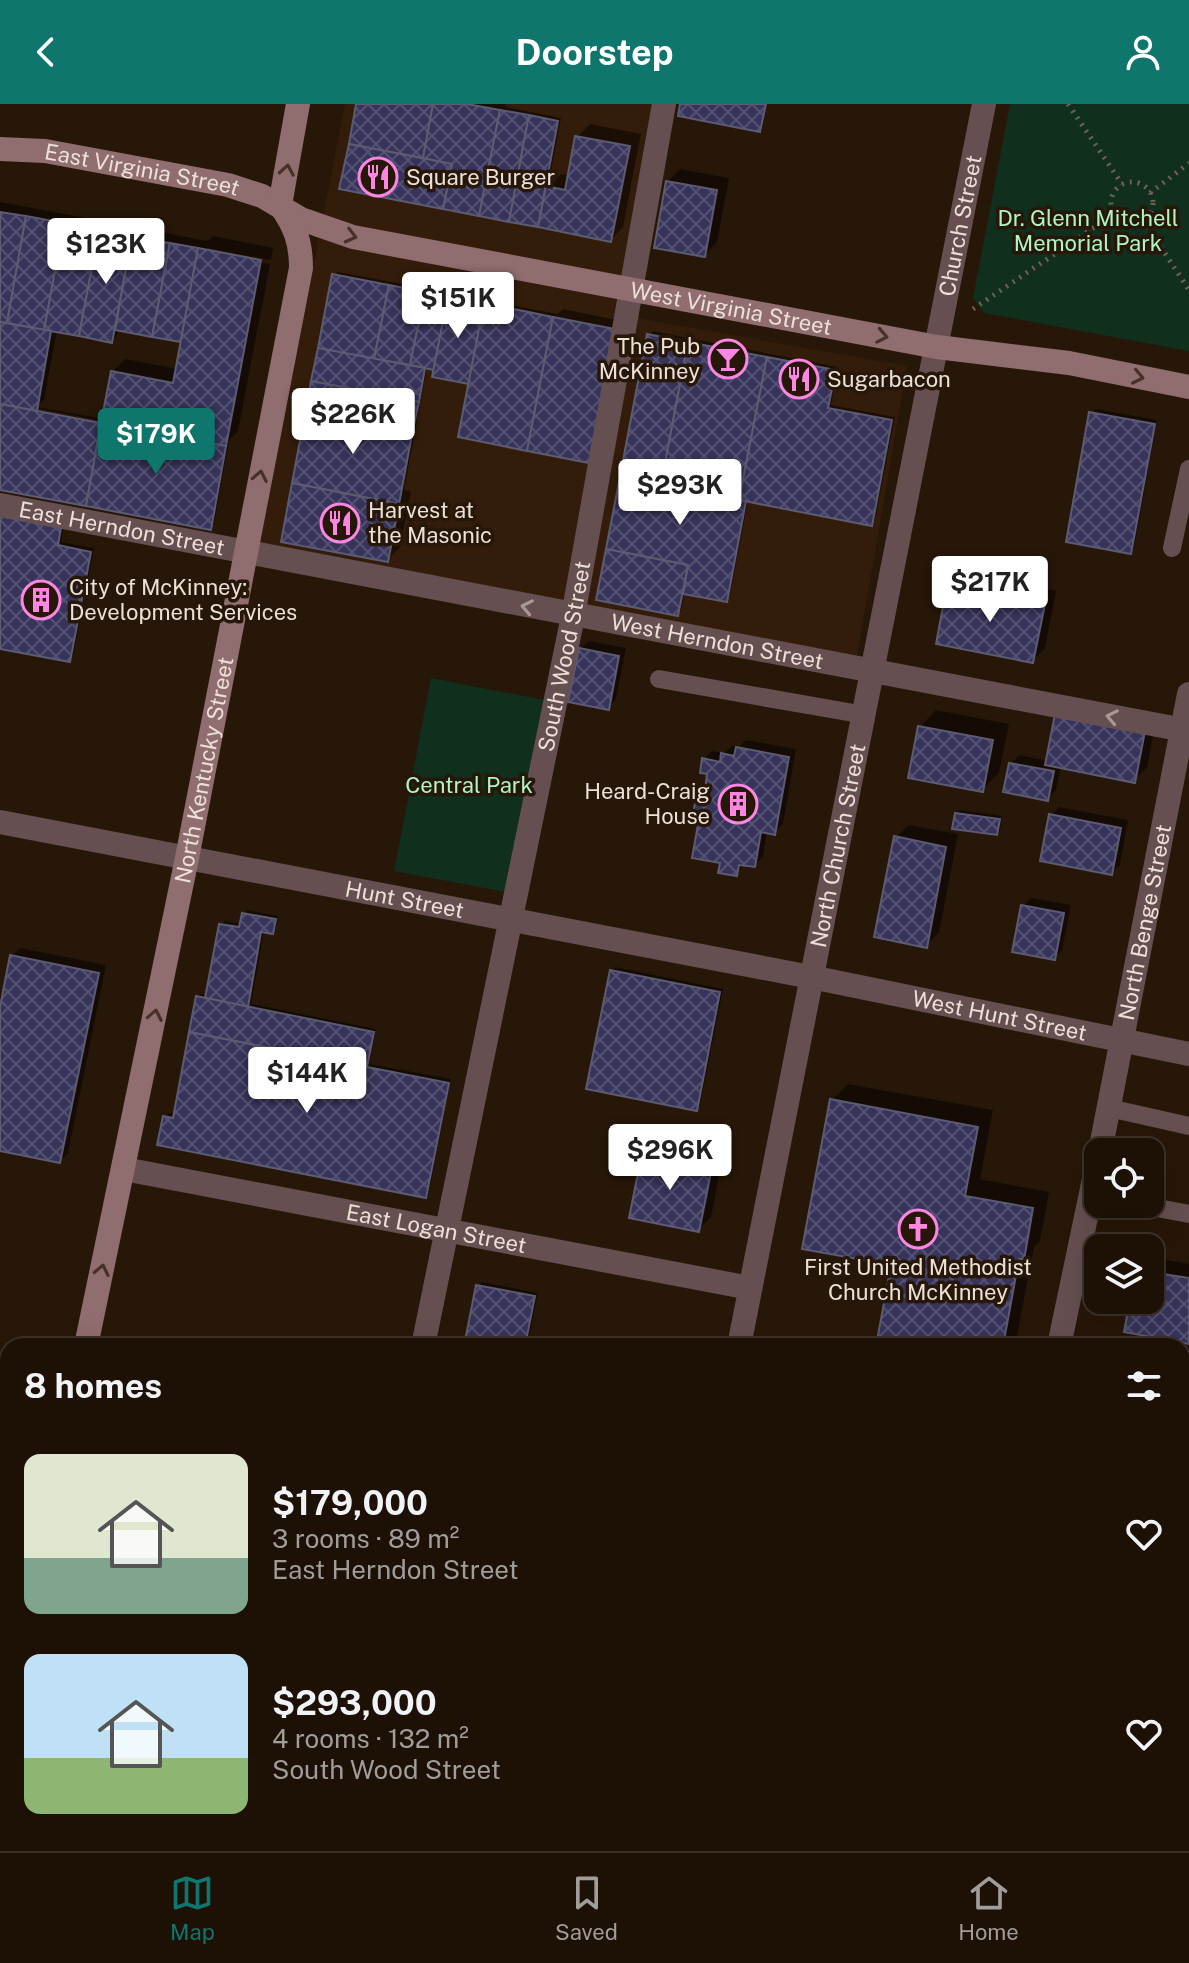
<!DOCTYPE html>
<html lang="en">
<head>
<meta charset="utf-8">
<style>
  body { margin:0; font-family:"Public Sans",sans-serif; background:#251a10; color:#f1f3f6; height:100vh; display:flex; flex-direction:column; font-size:30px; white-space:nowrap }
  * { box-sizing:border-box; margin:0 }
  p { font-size:26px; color:#a09d9b }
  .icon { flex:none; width:44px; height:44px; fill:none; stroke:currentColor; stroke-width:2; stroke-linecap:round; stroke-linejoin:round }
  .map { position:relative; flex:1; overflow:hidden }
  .panel { position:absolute; left:0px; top:1234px; width:1190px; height:514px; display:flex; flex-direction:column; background:#1d1106; border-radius:24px 24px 0 0; box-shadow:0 8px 32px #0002,0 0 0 2px #3b3128 }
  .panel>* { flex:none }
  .tools { position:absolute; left:1084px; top:1034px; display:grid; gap:16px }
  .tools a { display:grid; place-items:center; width:80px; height:80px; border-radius:16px; background:#1d1106; box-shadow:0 8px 32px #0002,0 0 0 2px #3b3128; font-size:40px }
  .price { position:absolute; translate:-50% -68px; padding:0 18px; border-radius:8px; background:#fff; color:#222; font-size:26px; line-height:52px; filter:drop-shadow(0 2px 4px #0008) }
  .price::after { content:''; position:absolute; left:50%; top:48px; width:24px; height:18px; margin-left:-12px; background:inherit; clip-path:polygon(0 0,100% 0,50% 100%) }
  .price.current { background:#0f766e; color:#fff }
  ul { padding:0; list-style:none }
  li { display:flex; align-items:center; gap:24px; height:200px; padding:0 24px }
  li span { display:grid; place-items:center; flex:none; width:224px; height:160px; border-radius:16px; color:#555 }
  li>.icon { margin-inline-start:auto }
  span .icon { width:96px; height:96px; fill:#fffc; stroke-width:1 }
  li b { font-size:34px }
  h2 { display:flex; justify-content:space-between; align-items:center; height:96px; padding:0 24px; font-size:34px }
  header { display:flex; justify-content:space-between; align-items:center; height:104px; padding:0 24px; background:#0f766e; color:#fff; font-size:36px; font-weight:700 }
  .dock { display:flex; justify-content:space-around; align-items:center; height:112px; border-top:2px solid #3b3128; background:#1d1106; font-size:22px; color:#a09d9b }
  .dock a { display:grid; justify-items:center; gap:4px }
  .dock .current { color:#0f766e }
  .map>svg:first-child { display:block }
</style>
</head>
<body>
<header><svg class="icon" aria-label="back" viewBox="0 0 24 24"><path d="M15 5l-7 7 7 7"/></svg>Doorstep<svg class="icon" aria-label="person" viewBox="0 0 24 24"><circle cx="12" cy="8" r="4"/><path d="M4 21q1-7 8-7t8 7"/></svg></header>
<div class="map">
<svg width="1189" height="1747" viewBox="0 0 1189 1747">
  <defs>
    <pattern id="building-cross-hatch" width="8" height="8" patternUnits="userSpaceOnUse" patternTransform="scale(2)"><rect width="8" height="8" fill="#37345b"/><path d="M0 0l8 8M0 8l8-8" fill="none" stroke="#545172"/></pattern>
  </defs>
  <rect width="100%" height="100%" fill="#271708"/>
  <polygon fill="#331d0a" points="345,0 655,0 615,210 907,262 857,552 260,439"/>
  <g fill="#102f1d">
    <polygon points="1010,0 1189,0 1189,247 984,209 973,194"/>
    <polygon points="431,574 544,596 506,788 394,767"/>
  </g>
  <g fill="#0007" fill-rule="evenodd">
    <polygon points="357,0 506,0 506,3 561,14 548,83 561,70 570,72 577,33 590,20 641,30 623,123 611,136 342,84"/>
    <polygon points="682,0 767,0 763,22 759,26"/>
    <polygon points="680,65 729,74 717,138 705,151 667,78"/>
    <path d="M0 98 208 137 213 132 273 144 271 156 207 144V148L270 160 238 327 229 336 214 420 210 423 0 384ZM121 225 184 232 178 265 125 255 112 268 104 315 37 303 44 296 57 226 112 237ZM36 304 103 317V321L32 308Z"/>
    <polygon points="338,168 430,185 435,180 491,191 490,197 558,210 563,205 622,217 596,348 471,279 427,263 404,386 411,387 400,443 387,456 334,171"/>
    <polygon points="653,227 838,263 831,301 895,313 875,416 871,420 748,396 730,492 726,496 685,488 681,507 678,510 649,231"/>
    <polygon points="1095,305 1157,316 1134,445 1131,448 1091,309"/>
    <polygon points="0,409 64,421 61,438 94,444 73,552 69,556 0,543"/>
    <polygon points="962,469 1056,487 1045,544 1032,557 949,482"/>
    <polygon points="589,537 626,544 616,595 608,603 580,545"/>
    <polygon points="936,606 1009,620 999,669 982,686 920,623"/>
    <polygon points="1156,615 1147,664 1134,676 1061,662 1056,686 1048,694 1011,660 1019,651 1048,657"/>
    <polygon points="746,636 796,645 783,720 774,728 767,727 763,753 754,761 745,760 736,770 722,757 701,714 700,686 708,677 710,668 704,655 712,647 724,649 732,642 739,643"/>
    <polygon points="1059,703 1128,716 1120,761 1111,769 1051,711"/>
    <polygon points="960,706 1002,712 1000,726 997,729 956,709"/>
    <polygon points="909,721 958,730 939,829 926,841 896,733"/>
    <polygon points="1031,794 1071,801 1062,846 1054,854 1023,802"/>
    <polygon points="247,806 278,812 276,824 272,828 264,826 251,900 376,925 369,960 451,975 429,1088 426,1092 165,1013 169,1009 176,1010 198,893 201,890 208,891 221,821 225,817 242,820 244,810"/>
    <polygon points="20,844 106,861 68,1049 60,1057 0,1045 0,913 12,852"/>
    <polygon points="615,863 723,885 700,1001 696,1005 612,867"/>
    <polygon points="848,980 993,1006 980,1075 1049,1088 1040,1137 1034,1143 1015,1242 878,1242 893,1160 832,996"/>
    <polygon points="656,1038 723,1051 711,1113 698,1126 643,1050"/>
    <polygon points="1150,1153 1189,1160 1189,1238 1132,1196 1150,1196"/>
    <polygon points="481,1178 538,1189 527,1242 466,1242 478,1182"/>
    <polygon points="0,1469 6,1470 0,1497"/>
    <polygon points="692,1740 765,1740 764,1747 691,1747"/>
    <polygon points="867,1740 923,1740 921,1747 866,1747"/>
    <polygon points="1012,1740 1067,1740 1066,1747 1011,1747"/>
    <polygon points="1087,1740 1126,1740 1137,1742 1136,1747 1080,1747"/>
  </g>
  <g fill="url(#building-cross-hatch)" stroke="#5c5b72" stroke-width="2">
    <polygon points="356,0 433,0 423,54 349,40"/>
    <polygon points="433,0 467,0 500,6 479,112 443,105 452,60 423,54"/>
    <polygon points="680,0 766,0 760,28 678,12"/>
    <polygon points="500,6 529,11 509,118 479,112"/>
    <polygon points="529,11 558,17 538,123 509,118"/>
    <polygon points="575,32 630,42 611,138 538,123 546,82 565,86"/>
    <polygon points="349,40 452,60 443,105 339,85"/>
    <polygon points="666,77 717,86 705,153 654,144"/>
    <polygon points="0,108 26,112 7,219 0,218"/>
    <polygon points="26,112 64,119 44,226 7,219"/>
    <polygon points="64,119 99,126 79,232 44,226"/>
    <polygon points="99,126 132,132 112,239 79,232"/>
    <polygon points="132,132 170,139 152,233 115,226"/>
    <polygon points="170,139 198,144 181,238 152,233"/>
    <polygon points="198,144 261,156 226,342 101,319 111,267 173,279"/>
    <polygon points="332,170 389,181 374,255 318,244"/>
    <polygon points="389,181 425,188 410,261 374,255"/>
    <polygon points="425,188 448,192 434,266 410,261"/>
    <polygon points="448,192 484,199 469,280 432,273"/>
    <polygon points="484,199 553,213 527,347 458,333"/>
    <polygon points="553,213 615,225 589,359 527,347"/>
    <polygon points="0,218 51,227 37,307 0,300"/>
    <polygon points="647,230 688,238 663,370 622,362"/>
    <polygon points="688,238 767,253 741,385 663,370"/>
    <polygon points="318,244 425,264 419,298 311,277"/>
    <polygon points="767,253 836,266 828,304 892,316 872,422 739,396"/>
    <polygon points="311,277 419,298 413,325 306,305"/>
    <polygon points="0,300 101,319 86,402 0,386"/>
    <polygon points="306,305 413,325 399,400 292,379"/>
    <polygon points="1089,308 1155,320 1131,450 1066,438"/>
    <polygon points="101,319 226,342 211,426 86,402"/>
    <polygon points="622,362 741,385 739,396 746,397 727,498 683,490 688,461 606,445"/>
    <polygon points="292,379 399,400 388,458 281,438"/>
    <polygon points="0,412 61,424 58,441 91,448 70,558 0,545"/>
    <polygon points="606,445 688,461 678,512 596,496"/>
    <polygon points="947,481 1045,500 1033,559 936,540"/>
    <polygon points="579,544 619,552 609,606 568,598"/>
    <polygon points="1055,610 1145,627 1135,679 1045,661"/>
    <polygon points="918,622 993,636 983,688 908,674"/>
    <polygon points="736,643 789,653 775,731 761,728 755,763 739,761 737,772 718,769 720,759 692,754 699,715 692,714 698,685 705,686 707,670 700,669 702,654 720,658 721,649 734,652"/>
    <polygon points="1009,659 1054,667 1048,697 1003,688"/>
    <polygon points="955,709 1000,715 997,731 952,725"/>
    <polygon points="1049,710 1121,724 1112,771 1040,757"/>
    <polygon points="894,732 946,743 927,844 874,833"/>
    <polygon points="1021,801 1064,809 1055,856 1012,848"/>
    <polygon points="242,809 276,815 273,830 261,828 248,903 205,894 219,820 239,823"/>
    <polygon points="10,851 99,869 60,1059 0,1047 0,903"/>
    <polygon points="610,866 720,888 697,1007 586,985"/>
    <polygon points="196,892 374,928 367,963 189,928"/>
    <polygon points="189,928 449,979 426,1094 157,1041 163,1012 173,1014"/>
    <polygon points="830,995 978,1023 965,1092 1033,1104 1024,1156 1019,1155 1003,1242 876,1242 891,1161 802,1145"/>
    <polygon points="642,1049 712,1063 699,1128 629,1114"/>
    <polygon points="1150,1168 1189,1174 1189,1240 1124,1228 1130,1196 1150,1196"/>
    <polygon points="476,1181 535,1192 525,1242 464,1242"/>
    <polygon points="44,1740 135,1740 133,1747 42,1747"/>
    <polygon points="520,1740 583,1740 582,1747 553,1747"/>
    <polygon points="690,1740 756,1740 754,1747 689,1747"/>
    <polygon points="865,1740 889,1744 890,1740 917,1740 916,1747 864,1747"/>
    <polygon points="1010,1740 1028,1740 1057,1746 1009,1747"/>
  </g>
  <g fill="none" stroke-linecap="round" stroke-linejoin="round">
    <g stroke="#6f6154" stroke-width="5" stroke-dasharray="2 6" stroke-linecap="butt">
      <polyline points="1068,0 1122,80"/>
      <circle cx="1132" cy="99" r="21"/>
      <polyline points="1150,89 1189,59"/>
      <polyline points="1143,116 1189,186"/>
      <polyline points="973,205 1114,110"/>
    </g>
    <g stroke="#654f50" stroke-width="18">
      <polyline points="1172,444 1189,365"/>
      <polyline points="659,575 865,611"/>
      <polyline points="1109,1004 1189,1022"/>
      <polyline points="1136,1100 1189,1110"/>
    </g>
    <g stroke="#654f50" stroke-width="24">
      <path id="s1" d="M0 401 1189 627"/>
      <path id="s2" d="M0 718 811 873 1189 950"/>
      <path id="s3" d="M1100 1048 1189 590"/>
      <path id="s4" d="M124 1065 750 1184"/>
      <path id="s5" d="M423 1242 573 512 664 0"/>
      <path id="s6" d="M739 1242 984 0"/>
      <polyline points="1059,1242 1098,1056"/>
      <polyline points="0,1353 8,1355"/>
      <polyline points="1182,1585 1189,1586"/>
      <polyline points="0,1679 8,1637"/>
      <polyline points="309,1740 344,1747"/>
      <polyline points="637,1747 638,1740"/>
      <polyline points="957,1747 958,1740"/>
    </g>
    <g stroke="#906d6e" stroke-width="24">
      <path id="s7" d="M0 45 45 47 228 81 262 92 301 115 353 133 937 243 1069 259 1189 283"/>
      <path id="s8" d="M86 1242 187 754 301 164C301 138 295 122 280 101L298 0"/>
    </g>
  </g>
  <defs><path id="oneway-chevron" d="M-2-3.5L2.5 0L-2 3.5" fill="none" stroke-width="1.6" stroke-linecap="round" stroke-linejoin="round" transform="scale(2)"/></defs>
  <g stroke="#463127">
    <use href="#oneway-chevron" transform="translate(287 66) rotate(-80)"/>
    <use href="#oneway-chevron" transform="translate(351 132) rotate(14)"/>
    <use href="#oneway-chevron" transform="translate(882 232) rotate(11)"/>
    <use href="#oneway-chevron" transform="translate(1138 273) rotate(12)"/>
    <use href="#oneway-chevron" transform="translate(260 372) rotate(-79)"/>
    <use href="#oneway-chevron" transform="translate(155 911) rotate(-79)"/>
    <use href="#oneway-chevron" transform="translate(102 1166) rotate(-78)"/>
  </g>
  <g stroke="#a89894">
    <use href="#oneway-chevron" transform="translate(527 503) rotate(-169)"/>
    <use href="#oneway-chevron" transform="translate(1112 613) rotate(-169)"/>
  </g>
  <defs>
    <g id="restaurant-ring" transform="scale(2)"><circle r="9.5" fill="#271708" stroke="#fd86e2" stroke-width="1.5"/><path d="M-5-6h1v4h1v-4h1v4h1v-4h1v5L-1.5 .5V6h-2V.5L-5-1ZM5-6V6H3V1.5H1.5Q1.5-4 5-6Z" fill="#fd86e2"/></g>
    <g id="bar-ring" transform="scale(2)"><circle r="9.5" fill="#271708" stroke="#fd86e2" stroke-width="1.5"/><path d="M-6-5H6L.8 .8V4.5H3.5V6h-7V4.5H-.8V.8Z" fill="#fd86e2"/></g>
    <g id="building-ring" transform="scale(2)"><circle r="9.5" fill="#271708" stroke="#fd86e2" stroke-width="1.5"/><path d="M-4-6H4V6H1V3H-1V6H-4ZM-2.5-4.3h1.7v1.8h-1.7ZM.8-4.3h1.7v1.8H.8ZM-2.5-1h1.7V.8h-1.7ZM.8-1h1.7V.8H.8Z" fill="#fd86e2"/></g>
    <g id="church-ring" transform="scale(2)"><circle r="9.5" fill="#271708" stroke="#fd86e2" stroke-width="1.5"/><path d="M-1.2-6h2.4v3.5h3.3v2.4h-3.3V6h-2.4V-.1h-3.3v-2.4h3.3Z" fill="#fd86e2"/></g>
  </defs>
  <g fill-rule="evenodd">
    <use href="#restaurant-ring" x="378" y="73"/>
    <use href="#bar-ring" x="728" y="255"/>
    <use href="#restaurant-ring" x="799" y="275"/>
    <use href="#restaurant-ring" x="340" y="419"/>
    <use href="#building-ring" x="41" y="496"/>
    <use href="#building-ring" x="738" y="700"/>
    <use href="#church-ring" x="918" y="1125"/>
  </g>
  <g text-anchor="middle" stroke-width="7" stroke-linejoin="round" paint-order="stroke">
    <g font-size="22" fill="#ece0d7" stroke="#271708">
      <text dy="8" stroke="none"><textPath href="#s7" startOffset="144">East Virginia Street</textPath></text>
      <text dy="8" stroke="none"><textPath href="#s6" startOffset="1142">Church Street</textPath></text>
      <text dy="8" stroke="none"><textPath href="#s7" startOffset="752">West Virginia Street</textPath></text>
      <text dy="8" stroke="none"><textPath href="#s1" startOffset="124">East Herndon Street</textPath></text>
      <text dy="8" stroke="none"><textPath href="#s1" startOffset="730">West Herndon Street</textPath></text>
      <text dy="8" stroke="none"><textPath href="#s5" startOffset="704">South Wood Street</textPath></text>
      <text dy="8" stroke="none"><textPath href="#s8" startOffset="588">North Kentucky Street</textPath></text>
      <text dy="8" stroke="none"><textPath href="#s6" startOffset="510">North Church Street</textPath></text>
      <text dy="8" stroke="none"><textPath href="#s2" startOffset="412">Hunt Street</textPath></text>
      <text dy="8" stroke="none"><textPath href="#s3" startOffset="234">North Benge Street</textPath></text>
      <text dy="8" stroke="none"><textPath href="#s2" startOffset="1018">West Hunt Street</textPath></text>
      <text dy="8" stroke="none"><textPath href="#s4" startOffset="318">East Logan Street</textPath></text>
    </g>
    <g font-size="22" fill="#ece0d7" stroke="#271708" text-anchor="start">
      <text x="406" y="81">Square Burger</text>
      <text x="700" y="250" text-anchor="end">The Pub<tspan x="700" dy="25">McKinney</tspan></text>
      <text x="827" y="283">Sugarbacon</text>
      <text x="368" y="414">Harvest at<tspan x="368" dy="25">the Masonic</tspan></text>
      <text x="69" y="491">City of McKinney:<tspan x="69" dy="25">Development Services</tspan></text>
      <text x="710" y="695" text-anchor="end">Heard-Craig<tspan x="710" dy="25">House</tspan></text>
      <text x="918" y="1171" text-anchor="middle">First United Methodist<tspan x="918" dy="25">Church McKinney</tspan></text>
    </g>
    <g font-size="22" fill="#aef5c6" stroke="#271708">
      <text x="1088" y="122">Dr. Glenn Mitchell<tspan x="1088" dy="25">Memorial Park</tspan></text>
      <text x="469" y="689">Central Park</text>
    </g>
  </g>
</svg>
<div class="tools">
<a><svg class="icon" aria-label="locate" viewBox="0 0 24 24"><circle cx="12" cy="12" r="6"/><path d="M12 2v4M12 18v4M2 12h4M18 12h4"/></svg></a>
<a><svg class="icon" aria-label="layers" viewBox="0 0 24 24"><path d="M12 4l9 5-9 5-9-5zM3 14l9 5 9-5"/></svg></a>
</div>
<b class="price" style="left:106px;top:182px">$123K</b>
<b class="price" style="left:458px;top:236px">$151K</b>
<b class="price" style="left:353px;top:352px">$226K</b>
<b class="price current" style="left:156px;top:372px">$179K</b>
<b class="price" style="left:680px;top:423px">$293K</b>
<b class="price" style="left:990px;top:520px">$217K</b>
<b class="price" style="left:307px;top:1011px">$144K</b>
<b class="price" style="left:670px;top:1088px">$296K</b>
<section class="panel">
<h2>8 homes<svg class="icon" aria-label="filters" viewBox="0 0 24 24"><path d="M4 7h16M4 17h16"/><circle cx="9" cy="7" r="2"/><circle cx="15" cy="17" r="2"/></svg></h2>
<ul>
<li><span style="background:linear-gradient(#dfe7d0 65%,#7fa58c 0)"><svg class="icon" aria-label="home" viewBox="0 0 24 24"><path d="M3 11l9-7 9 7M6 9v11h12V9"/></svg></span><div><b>$179,000</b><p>3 rooms · 89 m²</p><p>East Herndon Street</p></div><svg class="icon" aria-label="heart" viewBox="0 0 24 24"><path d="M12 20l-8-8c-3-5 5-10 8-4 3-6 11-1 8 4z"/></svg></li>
<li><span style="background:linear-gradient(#bfe0f5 65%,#8fb573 0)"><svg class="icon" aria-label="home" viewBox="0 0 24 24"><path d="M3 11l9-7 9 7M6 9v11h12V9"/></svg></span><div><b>$293,000</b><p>4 rooms · 132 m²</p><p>South Wood Street</p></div><svg class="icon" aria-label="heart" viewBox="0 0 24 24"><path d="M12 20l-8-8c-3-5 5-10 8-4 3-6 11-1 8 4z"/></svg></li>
</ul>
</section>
</div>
<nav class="dock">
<a class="current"><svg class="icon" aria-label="map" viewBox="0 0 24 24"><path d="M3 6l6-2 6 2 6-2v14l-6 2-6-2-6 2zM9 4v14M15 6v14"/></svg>Map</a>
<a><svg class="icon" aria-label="saved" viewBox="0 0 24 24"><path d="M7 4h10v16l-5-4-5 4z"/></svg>Saved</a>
<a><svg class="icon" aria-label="home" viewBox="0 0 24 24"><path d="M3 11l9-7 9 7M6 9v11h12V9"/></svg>Home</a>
</nav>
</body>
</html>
